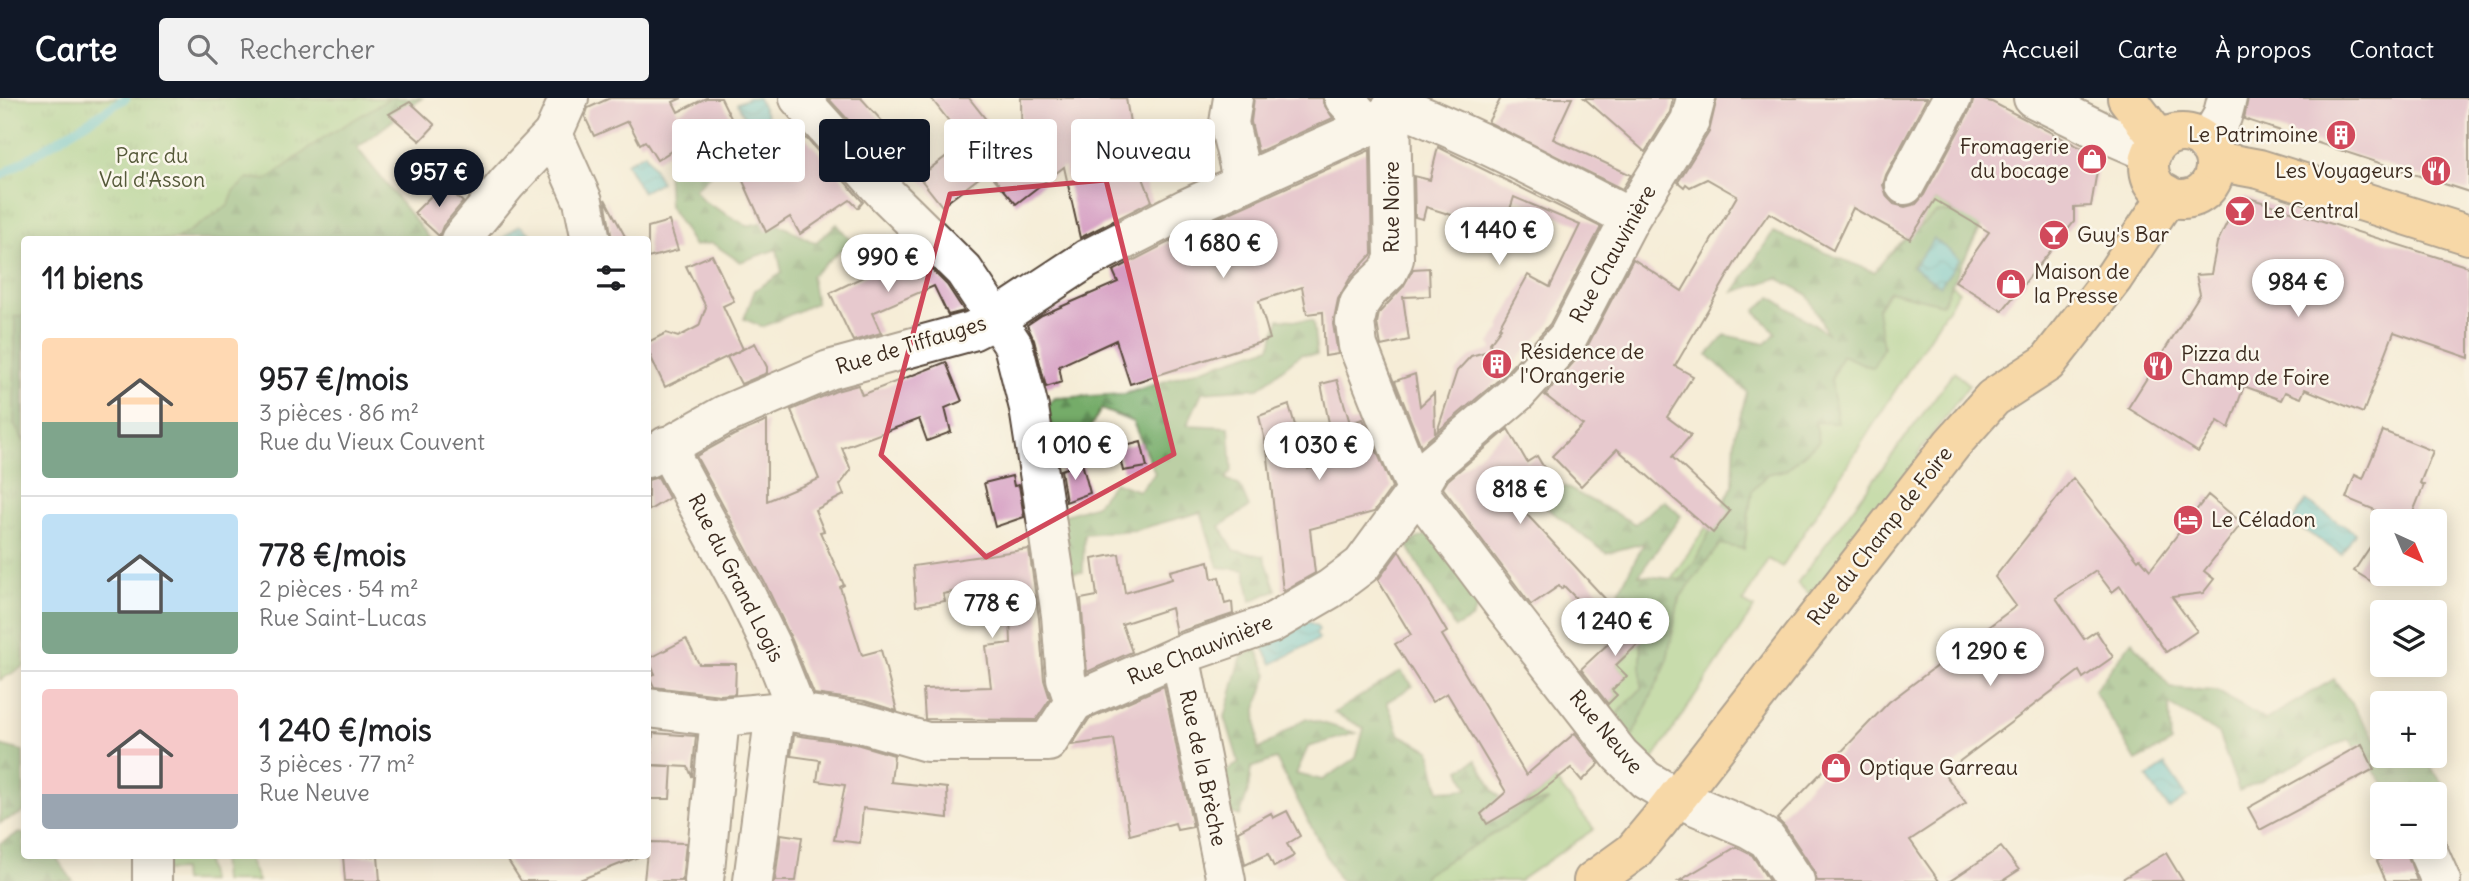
<!DOCTYPE html>
<html lang="fr">
<head>
<meta charset="utf-8">
<style>
  body { margin:0; font-family:Delius,sans-serif; background:#f2f2f2; color:#202124; height:100vh; display:flex; flex-direction:column; font-size:26px; white-space:nowrap }
  * { box-sizing:border-box; margin:0 }
  p { font-size:23px; color:#757577 }
  .icon { flex:none; width:38px; height:38px; fill:none; stroke:currentColor; stroke-width:2; stroke-linecap:round; stroke-linejoin:round }
  .map { position:relative; flex:1; overflow:hidden }
  .drawer { position:absolute; left:21px; top:138px; width:630px; height:623px; display:flex; flex-direction:column; background:#fff; border-radius:7px; box-shadow:0 4px 18px #0003 }
  .drawer>* { flex:none }
  .banner { position:absolute; left:672px; top:21px; width:665px; height:63px; display:flex; gap:14px }
  .needle { width:46px; rotate:136deg }
  .controls { position:absolute; left:2370px; top:411px; display:grid; gap:14px }
  .controls a { display:grid; place-items:center; width:77px; height:77px; border-radius:7px; background:#fff; box-shadow:0 4px 18px #0003; font-size:35px }
  .price { position:absolute; translate:-50% -60px; padding:0 16px; border-radius:24px; background:#fff; color:#222; font-size:23px; line-height:46px; filter:drop-shadow(0 2px 4px #0008) }
  .price::after { content:''; position:absolute; left:50%; top:42px; width:21px; height:16px; margin-left:-10px; background:inherit; clip-path:polygon(0 0,100% 0,50% 100%) }
  .price.selected { background:#111827; color:#fff }
  ul { padding:0; list-style:none }
  li { display:flex; align-items:center; gap:21px; height:175px; padding:0 21px }
  li+li { border-top:2px solid #e0e0e0 }
  li span { display:grid; place-items:center; flex:none; width:196px; height:140px; border-radius:7px; color:#555 }
  li>.icon { margin-inline-start:auto }
  span .icon { width:84px; height:84px; fill:#fffc; stroke-width:1 }
  li b { font-size:30px }
  h2 { display:flex; justify-content:space-between; align-items:center; height:84px; padding:0 21px; font-size:30px }
  .tag { padding:0 24px; border-radius:7px; background:#fff; box-shadow:0 4px 18px #0003; font-size:24px; line-height:63px }
  .tag.selected { background:#111827; color:#fff }
  header { display:flex; align-items:center; gap:42px; box-sizing:border-box; height:98px; padding:0 35px; background:#111827; color:#fff }
  header strong { font-size:33px }
  nav { display:flex; gap:38px; margin-inline-start:auto; font-size:24px }
  .search { width:490px; height:63px; background:#f2f2f2; display:flex; align-items:center; gap:18px; box-sizing:border-box; padding:0 24px; border-radius:7px; color:#757577; font-size:26px }
  .map>svg:first-child { display:block }
</style>
</head>
<body>
<header>
<strong>Carte</strong>
<div class="search"><svg class="icon" aria-label="search" viewBox="0 0 24 24"><circle cx="10" cy="10" r="6"/><path d="M15 15l6 6"/></svg>Rechercher</div>
<nav><a>Accueil</a><a>Carte</a><a>À propos</a><a>Contact</a></nav>
</header>
<div class="map">
<svg width="2469" height="783" viewBox="0 0 2469 783">
  <defs>
    <pattern id="forest-firs" width="22" height="20" patternUnits="userSpaceOnUse" patternTransform="scale(1.75)"><rect width="22" height="20" fill="#74ac69"/><path d="M5 1l3.5 6h-7zM16 11l3.5 6h-7z" fill="#608c56"/></pattern>
    <pattern id="park-tufts" width="24" height="20" patternUnits="userSpaceOnUse" patternTransform="scale(1.75)"><rect width="24" height="20" fill="#91c779"/><path d="M3 7l-1-3M5 7V3M7 7l1-3M15 17l-1-3M17 17v-4M19 17l1-3" fill="none" stroke="#78a263"/></pattern>
    <pattern id="water-waves" width="16" height="10" patternUnits="userSpaceOnUse" patternTransform="scale(1.75)"><rect width="16" height="10" fill="#52c0c7"/><path d="M0 5q4-4 8 0t8 0" fill="none" stroke="#459ca1"/></pattern>
  </defs>
  <rect width="100%" height="100%" fill="#fbf7ec"/>
  <filter id="ink" filterUnits="userSpaceOnUse"><feTurbulence type="fractalNoise" baseFrequency=".0143" numOctaves="2"/><feDisplacementMap in="SourceGraphic" scale="14" xChannelSelector="R" yChannelSelector="G"/><feConvolveMatrix kernelMatrix="1 2 1 2 8 2 1 2 1" color-interpolation-filters="sRGB"/></filter>
  <filter id="wash" filterUnits="userSpaceOnUse"><feTurbulence type="fractalNoise" baseFrequency=".00686" numOctaves="4" result="noise"/><feDisplacementMap in="SourceGraphic" scale="28" xChannelSelector="R" yChannelSelector="G"/><feGaussianBlur stdDeviation="1.57" result="paint"/><feColorMatrix in="noise" values="0 0 0 0 0 0 0 0 0 0 0 0 0 0 0 0 0 1.4 0 .05"/><feComposite in="paint" operator="in"/></filter>
  <g filter="url(#wash)">
    <rect width="100%" height="100%" fill="#f5edd7"/>
    <g fill="#91c779" stroke="#66784c" stroke-width="2">
      <polygon points="1935,102 1961,118 1980,132 1949,184 1959,193 1782,469 1768,461 1743,504 1754,510 1652,663 1601,612 1617,597 1612,592 1626,578 1616,567 1627,557 1641,525 1706,429 1713,435"/>
      <polygon points="1954,274 1969,287 1918,356 1927,362 1816,502 1797,485"/>
      <polygon points="1555,682 1594,731 1519,783 1397,783 1538,696"/>
      <polygon points="166,758 205,758 210,783 183,783 182,772 164,773"/>
      <polygon points="221,758 247,758 258,783 223,783"/>
    </g>
    <g fill="url(#forest-firs)" stroke="#586b44" stroke-width="2">
      <polygon points="334,0 422,0 357,50 431,142 166,142"/>
      <polygon points="677,61 720,68 695,91 702,102 747,128 771,122 815,145 837,126 851,143 811,178 816,205 763,229 744,221 755,192 782,175 777,151 740,164 712,145 694,148 669,108 667,70"/>
      <polygon points="1937,114 1987,115 1942,206 1889,193 1877,211 1883,249 1873,270 1842,257 1831,282 1838,325 1815,324 1819,343 1786,372 1767,376 1752,393 1744,451 1720,446 1679,501 1666,567 1633,637 1610,623 1641,591 1641,525 1619,493 1644,445 1606,455 1544,408 1564,388 1635,426 1664,402 1681,418 1639,477 1680,482 1695,463 1733,387 1735,336 1747,294 1708,257 1725,237 1766,246 1776,235 1755,213 1771,199 1827,235 1807,196 1777,180 1734,194 1773,134 1874,174 1895,149"/>
      <polygon points="24,193 24,351 0,367 0,205"/>
      <polygon points="1279,221 1313,223 1317,257 1301,256 1259,290 1202,294 1187,327 1229,329 1232,372 1226,381 1240,388 1249,409 1220,428 1234,452 1264,458 1276,492 1251,503 1245,472 1218,469 1201,414 1136,432 1084,436 1083,474 1067,475 1059,419 1096,407 1114,384 1139,393 1155,375 1133,324 1101,311 1086,337 1051,343 1045,308 1055,300 1125,296 1270,249"/>
      <polygon points="1429,436 1482,501 1471,521 1455,530 1406,445"/>
      <polygon points="2132,543 2171,590 2217,593 2265,622 2334,581 2382,650 2382,658 2422,658 2444,687 2434,700 2434,696 2392,696 2349,641 2239,693 2218,635 2169,607 2171,645 2136,663 2094,593"/>
      <polygon points="1256,550 1268,576 1256,611 1258,652 1306,620 1356,635 1308,649 1296,676 1323,682 1356,660 1364,630 1334,615 1401,573 1413,588 1387,604 1400,637 1430,652 1439,693 1468,691 1460,672 1476,662 1494,693 1508,708 1549,703 1424,777 1424,783 1342,783 1338,780 1276,661 1251,670 1248,693 1240,718 1228,714 1222,676 1239,665 1225,619 1241,560"/>
      <polygon points="0,647 23,653 24,714 0,725"/>
      <polygon points="19,735 24,736 24,758 55,758 73,783 0,783 0,745"/>
    </g>
    <polygon fill="url(#park-tufts)" stroke="#66784c" stroke-width="2" points="0,0 390,0 320,42 267,82 248,80 234,93 229,107 176,142 24,142 24,217 15,219 14,326 24,344 24,568 0,582"/>
    <g fill="url(#water-waves)" stroke="#467572" stroke-width="2">
      <polygon points="749,0 758,0 770,24 752,33 737,5"/>
      <polygon points="645,55 661,84 642,94 626,65"/>
      <polygon points="519,127 530,135 531,142 500,142"/>
      <polygon points="1934,141 1960,161 1940,188 1913,169"/>
      <polygon points="2306,403 2355,435 2341,456 2292,424"/>
      <polygon points="1307,523 1317,528 1319,532 1316,536 1319,541 1272,566 1262,548"/>
      <polygon points="2165,667 2187,699 2169,711 2147,680"/>
    </g>
    <g fill="none" stroke-linecap="round" stroke-linejoin="round">
      <polyline stroke="#52c0c7" stroke-width="9" points="0,78 126,0"/>
    </g>
    <g id="blocks">
      <g fill="#d59ec3">
        <polygon points="610,0 682,0 673,4 678,14 706,0 721,0 743,44 758,37 771,62 806,40 863,104 858,110 850,102 800,136 790,119 766,134 729,52 733,49 706,62 695,38 657,62 645,43 640,46 628,23 594,38 585,19 588,10"/>
        <polygon points="828,0 861,0 903,46 899,67 894,72"/>
        <polygon points="931,0 969,0 1022,67 1021,0 1126,0 1136,62 1152,103 1080,140 1064,69 1016,106 988,73 942,108 919,79 965,44"/>
        <polygon points="1254,0 1323,0 1323,5 1333,20 1258,54 1251,24"/>
        <polygon points="1501,0 1572,0 1553,41 1631,77 1622,91 1488,24"/>
        <polygon points="1584,0 1673,0 1670,14 1645,54"/>
        <polygon points="1717,0 1927,0 1886,77 1883,87 1887,99 1894,106 1905,109 1916,106 1924,97 1971,10 1974,0 1992,4 2077,48 2096,55 2098,67 2091,108 2074,109 2074,124 2002,213 1955,183 1989,134 1935,102 1910,141 1853,110 1833,152 1769,115 1742,153 1675,268 1693,278 1667,319 1691,337 1672,359 1730,413 1713,435 1617,351 1581,388 1552,358 1583,327 1545,297 1587,249 1633,161 1682,193 1737,98 1707,81 1690,89 1686,86 1684,89 1678,84 1709,34"/>
        <polygon points="2248,0 2469,0 2469,94 2244,21"/>
        <polygon points="410,4 435,27 420,43 389,16"/>
        <polygon points="1438,49 1601,129 1550,226 1502,279 1437,334 1457,273 1471,258 1492,252 1490,245 1501,230 1499,229 1528,177 1550,189 1580,127 1514,99 1503,133 1426,109 1423,121 1415,119 1414,78 1430,82"/>
        <polygon points="1370,52 1372,156 1350,180 1338,201 1333,226 1338,256 1325,258 1323,214 1307,216 1302,189 1259,203 1270,241 1130,286 1116,242 1059,268 1062,284 1046,289 1034,242 1027,227 1042,217 1118,184 1113,173 1196,130"/>
        <polygon points="443,86 463,104 443,128 439,138 414,115"/>
        <polygon points="2246,99 2469,169 2469,260 2394,234 2363,315 2305,291 2301,300 2285,294 2281,302 2244,288 2229,330 2218,323 2198,354 2128,310 2200,196 2196,177 2211,176 2217,145 2238,102"/>
        <polygon points="605,101 627,142 612,142"/>
        <polygon points="669,123 678,152 648,160 648,129"/>
        <polygon points="914,154 947,187 964,213 948,217 934,188 872,215 881,235 853,243 830,195"/>
        <polygon points="712,157 734,203 723,208 743,251 665,289 648,253 648,244 666,235 678,239 699,228 706,209 686,168"/>
        <polygon points="1429,170 1430,198 1403,199 1409,242 1381,248 1377,225 1379,215 1403,189 1413,171"/>
        <polygon points="755,245 767,269 767,275 741,286 727,259"/>
        <polygon points="946,264 962,303 945,310 951,334 927,343 919,321 842,350 851,372 840,387 844,397 815,412 824,433 820,434 844,487 840,489 862,557 881,552 897,613 865,603 814,596 792,542 765,485 696,358 734,337 767,323 767,403 819,381 791,312 836,293 858,287 862,297"/>
        <polygon points="1415,276 1420,308 1434,295 1435,336 1421,348 1395,283"/>
        <polygon points="1337,282 1350,325 1363,321 1392,389 1374,414 1310,431 1315,475 1283,493 1267,351 1259,318 1289,307 1308,371 1337,364 1321,286"/>
        <polygon points="1508,331 1527,364 1537,358 1550,380 1519,408 1624,521 1610,535 1564,488 1561,491 1559,488 1531,507 1443,390 1448,382"/>
        <polygon points="2383,333 2433,353 2420,385 2424,387 2409,424 2404,424 2346,400 2355,377 2363,381"/>
        <polygon points="1141,344 1147,369 1123,373 1118,350"/>
        <polygon points="1082,365 1090,395 1066,404 1061,372"/>
        <polygon points="1012,378 1014,388 1019,387 1024,419 995,429 984,385"/>
        <polygon points="658,379 669,400 648,413 648,382"/>
        <polygon points="2073,380 2138,462 2140,460 2150,472 2208,397 2242,425 2204,473 2214,481 2203,495 2172,499 2197,533 2166,554 2120,488 2112,494 2096,473 2056,500 2084,541 2096,533 2113,559 2083,580 2079,573 1944,675 1966,705 1910,742 1939,783 1817,783 1813,771 1785,729 1777,721 1889,604 2016,508 1995,479"/>
        <polygon points="2382,431 2382,469 2372,484 2354,473"/>
        <polygon points="1029,451 1039,520 1044,582 1050,601 1036,622 925,621 923,591 991,589 986,548 1011,545 1009,492 1000,495 996,485 943,496 945,503 916,508 913,468"/>
        <polygon points="1399,453 1447,534 1442,537 1526,677 1575,635 1599,666 1582,683 1571,670 1538,696 1487,726 1481,716 1506,694 1447,595 1432,604 1395,546 1411,537 1378,482"/>
        <polygon points="1119,456 1125,495 1172,481 1170,473 1209,463 1212,481 1219,479 1225,506 1232,504 1233,516 1176,535 1171,510 1122,526 1132,554 1087,574 1081,501 1097,498 1092,461"/>
        <polygon points="1640,516 1654,531 1616,567 1627,578 1612,592 1617,597 1608,606 1581,571"/>
        <polygon points="686,541 699,566 736,566 735,596 720,597 654,589 649,578 655,576 648,561"/>
        <polygon points="1164,588 1193,729 1177,732 1175,725 1130,737 1114,641 1072,647 1089,621"/>
        <polygon points="653,635 696,638 692,679 688,669 651,667"/>
        <polygon points="794,637 856,646 894,657 891,684 947,690 948,720 863,710 860,745 834,742 845,687 817,683 820,662 791,658"/>
        <polygon points="2362,646 2374,671 2260,732 2248,710"/>
        <polygon points="648,667 672,668 670,701 648,701"/>
        <polygon points="1287,713 1300,738 1287,746 1294,758 1274,769 1268,756 1245,767 1238,733 1271,715 1273,720"/>
        <polygon points="781,736 802,739 796,783 775,783"/>
        <polygon points="648,744 686,745 682,783 644,783"/>
        <polygon points="1736,749 1752,757 1769,783 1679,783"/>
        <polygon points="2001,749 2019,772 2002,783 1950,783"/>
        <polygon points="2405,750 2417,783 2386,783 2377,763"/>
        <polygon points="2166,755 2183,783 2119,783"/>
        <polygon points="343,758 378,758 380,783 345,783"/>
        <polygon points="505,758 638,758 638,759 577,783 521,783"/>
      </g>
    </g>
  </g>
  <g filter="url(#ink)">
    <use href="#blocks" fill-opacity="0" stroke="#57473a" stroke-width="2"/>
    <g fill="none" stroke-linecap="round" stroke-linejoin="round">
      <g stroke="#57473a" stroke-width="42">
        <g id="minor">
          <polyline points="799,0 884,94 964,173 1013,247 1029,310 1061,517 1066,580 1074,604"/>
          <polyline points="1233,0 1229,25 1243,85"/>
          <polyline points="1344,0 1369,28"/>
          <polyline points="2033,0 2101,33 2152,55"/>
          <path d="M1395 7C1476 39 1553 79 1630 120"/>
          <polyline points="1391,11 1394,161 1388,174 1368,193 1359,206 1355,224 1358,248 1403,361 1417,392 1502,505 1620,657 1646,682 1677,700 1750,731 1767,741 1795,783"/>
          <polyline points="553,36 583,103 591,142"/>
          <polyline points="2206,46 2222,19 2227,0"/>
          <polyline points="1905,87 1952,0"/>
          <polyline points="460,142 507,85 553,36 569,0"/>
          <polyline points="666,348 745,495 772,550 798,615"/>
          <polyline points="648,360 724,317 829,272 972,233 996,221 1087,161 1187,110 1369,28 1389,15 1399,0"/>
          <polyline points="1180,557 1226,783"/>
          <polyline points="1074,604 1180,557 1270,526 1330,491 1362,467 1417,392 1431,368 1517,295 1568,239 1630,120 1690,23 1696,0"/>
          <polyline points="648,610 720,619 784,613 861,625 927,644 1048,644 1074,604"/>
          <polyline points="2426,749 2441,783"/>
          <polyline points="152,783 152,758"/>
          <polyline points="704,783 720,619"/>
          <polyline points="753,783 775,614"/>
        </g>
      </g>
      <g stroke="#57473a" stroke-width="42">
        <g id="major">
          <polyline points="2127,0 2160,43"/>
          <circle cx="2182" cy="68" r="33"/>
          <polyline points="2215,63 2259,71 2469,137"/>
          <polyline points="1593,783 1633,754 1658,724 1952,346 1993,300 2047,265 2114,179 2161,108 2166,96"/>
        </g>
      </g>
      <use href="#minor" stroke="#fff" stroke-width="38"/>
      <use href="#major" stroke="#f9be6d" stroke-width="38"/>
    </g>
  </g>
  <path d="M0 0H2469V783H0ZM1106 82 1174 356 986 459 881 357 950 96Z" fill="#f5edd7" fill-opacity=".55" fill-rule="evenodd"/>
  <path fill="none" stroke="#d1495b" stroke-width="5" stroke-linejoin="round" d="M1106 82 1174 356 986 459 881 357 950 96Z"/>
  <defs>
    <g id="building-disc" transform="scale(1.575)"><circle r="9.5" fill="#d1495b" stroke="#fbf7ec"/><path d="M-4-6H4V6H1V3H-1V6H-4ZM-2.5-4.3h1.7v1.8h-1.7ZM.8-4.3h1.7v1.8H.8ZM-2.5-1h1.7V.8h-1.7ZM.8-1h1.7V.8H.8Z" fill="#fff"/></g>
    <g id="shop-disc" transform="scale(1.575)"><circle r="9.5" fill="#d1495b" stroke="#fbf7ec"/><path d="M-5-2.5h2.3a2.7 3.5 0 0 1 5.4 0H5L5.5 6h-11ZM-1.5-2.5h3a1.5 2.3 0 0 0-3 0Z" fill="#fff"/></g>
    <g id="restaurant-disc" transform="scale(1.575)"><circle r="9.5" fill="#d1495b" stroke="#fbf7ec"/><path d="M-5-6h1v4h1v-4h1v4h1v-4h1v5L-1.5 .5V6h-2V.5L-5-1ZM5-6V6H3V1.5H1.5Q1.5-4 5-6Z" fill="#fff"/></g>
    <g id="bar-disc" transform="scale(1.575)"><circle r="9.5" fill="#d1495b" stroke="#fbf7ec"/><path d="M-6-5H6L.8 .8V4.5H3.5V6h-7V4.5H-.8V.8Z" fill="#fff"/></g>
    <g id="hotel-disc" transform="scale(1.575)"><circle r="9.5" fill="#d1495b" stroke="#fbf7ec"/><path d="M-6-4.5h1.5V1H6V5H4.5V3h-9V5H-6ZM-4 0a1.8 1.8 0 1 1 3.6 0ZM.5 0V-2.5h3Q6-2.5 6 0Z" fill="#fff"/></g>
  </defs>
  <g fill-rule="evenodd">
    <use href="#building-disc" x="2341" y="37"/>
    <use href="#shop-disc" x="2092" y="61"/>
    <use href="#restaurant-disc" x="2436" y="73"/>
    <use href="#bar-disc" x="2240" y="113"/>
    <use href="#bar-disc" x="2054" y="137"/>
    <use href="#shop-disc" x="2011" y="186"/>
    <use href="#building-disc" x="1497" y="266"/>
    <use href="#restaurant-disc" x="2158" y="268"/>
    <use href="#hotel-disc" x="2188" y="422"/>
    <use href="#shop-disc" x="1836" y="670"/>
  </g>
  <g text-anchor="middle" stroke-width="5" stroke-linejoin="round" paint-order="stroke">
    <g font-size="21" fill="#3b2a1e" stroke="#fbf7ec" text-anchor="start">
      <text x="2318" y="44" text-anchor="end">Le Patrimoine</text>
      <text x="2069" y="56" text-anchor="end">Fromagerie<tspan x="2069" dy="24">du bocage</tspan></text>
      <text x="2413" y="80" text-anchor="end">Les Voyageurs</text>
      <text x="2263" y="120">Le Central</text>
      <text x="2077" y="144">Guy's Bar</text>
      <text x="2034" y="181">Maison de<tspan x="2034" dy="24">la Presse</tspan></text>
      <text x="1520" y="261">Résidence de<tspan x="1520" dy="24">l'Orangerie</tspan></text>
      <text x="2181" y="263">Pizza du<tspan x="2181" dy="24">Champ de Foire</tspan></text>
      <text x="2211" y="429">Le Céladon</text>
      <text x="1859" y="677">Optique Garreau</text>
    </g>
    <g font-size="21" fill="#555939" stroke="#fbf7ec">
      <text x="152" y="65">Parc du<tspan x="152" dy="24">Val d'Asson</tspan></text>
    </g>
    <g font-size="21" fill="#3b2a1e" stroke="#fbf7ec">
      <text transform="translate(1392 109) rotate(-90)" y="7">Rue Noire</text>
      <text transform="translate(1613 156) rotate(-61)" y="7">Rue Chauvinière</text>
      <text transform="translate(911 247) rotate(-17)" y="7">Rue de Tiffauges</text>
      <text transform="translate(1880 438) rotate(-52)" y="7">Rue du Champ de Foire</text>
      <text transform="translate(736 480) rotate(63)" y="7">Rue du Grand Logis</text>
      <text transform="translate(1200 552) rotate(-22)" y="7">Rue Chauvinière</text>
      <text transform="translate(1606 634) rotate(50)" y="7">Rue Neuve</text>
      <text transform="translate(1203 670) rotate(78)" y="7">Rue de la Brèche</text>
    </g>
  </g>
</svg>
<div class="controls">
<a><svg class="needle" viewBox="-14 -14 28 28"><path d="M0-13l5 13h-10z" fill="#e53935"/><path d="M0 13l5-13h-10z" fill="#757577"/></svg></a>
<a><svg class="icon" aria-label="layers" viewBox="0 0 24 24"><path d="M12 4l9 5-9 5-9-5zM3 14l9 5 9-5"/></svg></a>
<a>+</a>
<a>−</a>
</div>
<b class="price selected" style="left:439px;top:111px">957 €</b>
<b class="price" style="left:1499px;top:169px">1 440 €</b>
<b class="price" style="left:1223px;top:182px">1 680 €</b>
<b class="price" style="left:888px;top:196px">990 €</b>
<b class="price" style="left:2298px;top:221px">984 €</b>
<b class="price" style="left:1075px;top:384px">1 010 €</b>
<b class="price" style="left:1319px;top:384px">1 030 €</b>
<b class="price" style="left:1520px;top:428px">818 €</b>
<b class="price" style="left:992px;top:542px">778 €</b>
<b class="price" style="left:1615px;top:560px">1 240 €</b>
<b class="price" style="left:1990px;top:590px">1 290 €</b>
<div class="banner">
<a class="tag">Acheter</a>
<a class="tag selected">Louer</a>
<a class="tag">Filtres</a>
<a class="tag">Nouveau</a>
</div>
<section class="drawer">
<h2>11 biens<svg class="icon" aria-label="filters" viewBox="0 0 24 24"><path d="M4 7h16M4 17h16"/><circle cx="9" cy="7" r="2"/><circle cx="15" cy="17" r="2"/></svg></h2>
<ul>
<li><span style="background:linear-gradient(#ffd9b3 60%,#7fa58c 0)"><svg class="icon" aria-label="home" viewBox="0 0 24 24"><path d="M3 11l9-7 9 7M6 9v11h12V9"/></svg></span><div><b>957 €/mois</b><p>3 pièces · 86 m²</p><p>Rue du Vieux Couvent</p></div></li>
<li><span style="background:linear-gradient(#bfe0f5 70%,#7fa58c 0)"><svg class="icon" aria-label="home" viewBox="0 0 24 24"><path d="M3 11l9-7 9 7M6 9v11h12V9"/></svg></span><div><b>778 €/mois</b><p>2 pièces · 54 m²</p><p>Rue Saint-Lucas</p></div></li>
<li><span style="background:linear-gradient(#f6c9c9 75%,#9aa5b1 0)"><svg class="icon" aria-label="home" viewBox="0 0 24 24"><path d="M3 11l9-7 9 7M6 9v11h12V9"/></svg></span><div><b>1 240 €/mois</b><p>3 pièces · 77 m²</p><p>Rue Neuve</p></div></li>
</ul>
</section>
</div>
</body>
</html>
